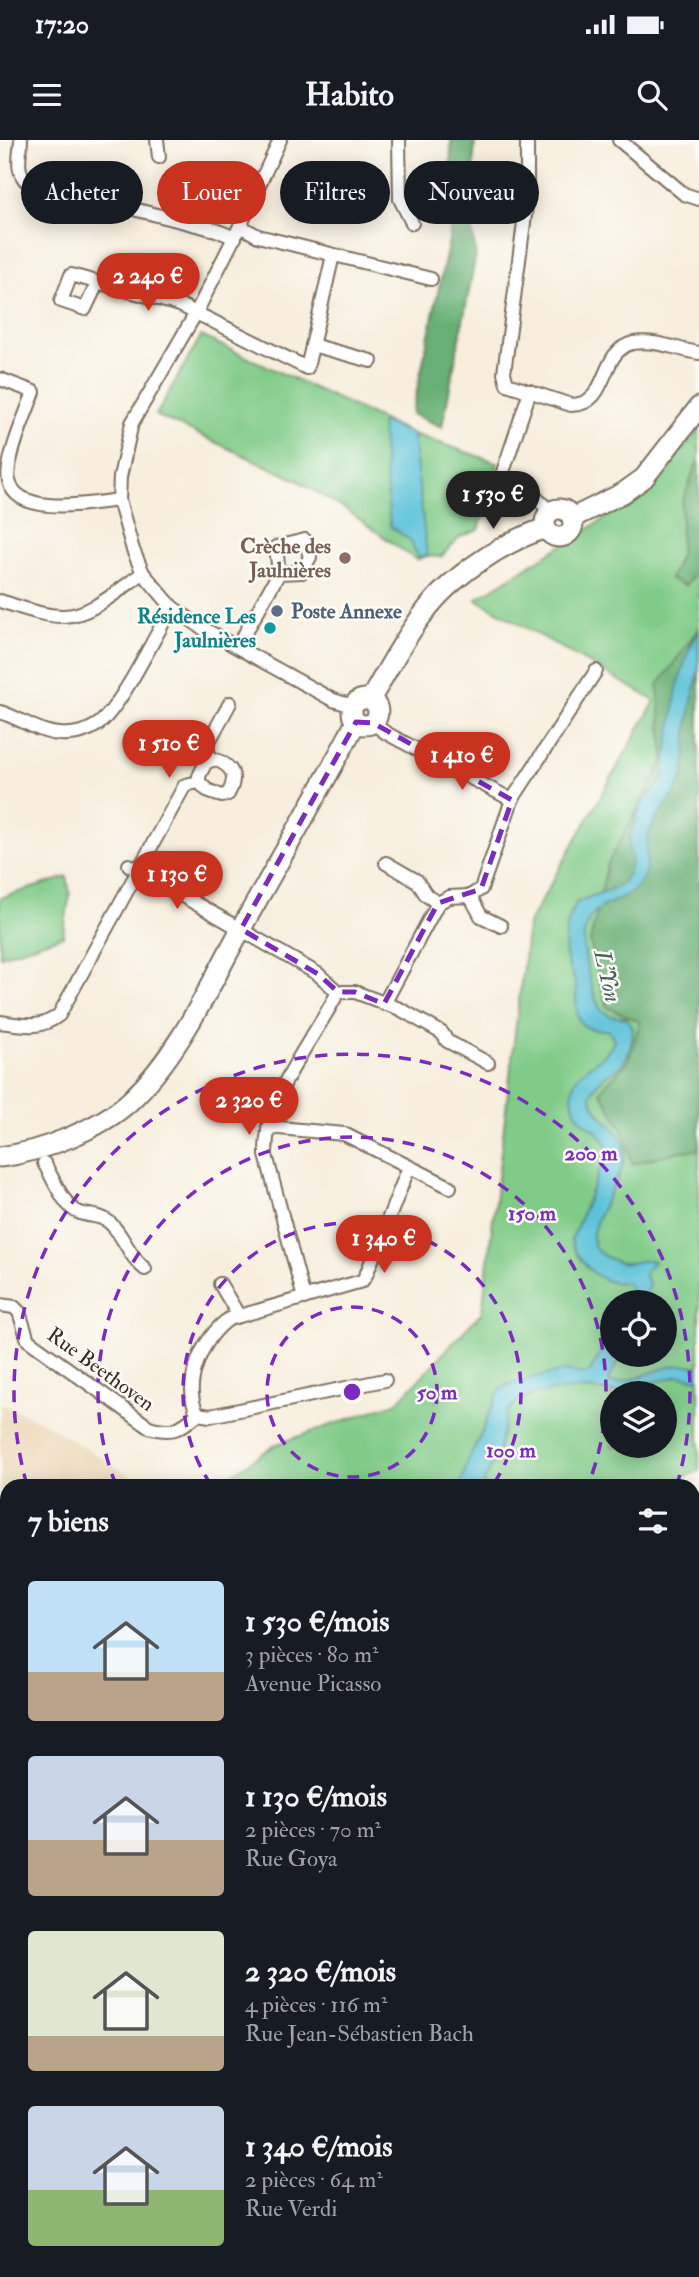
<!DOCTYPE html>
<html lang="fr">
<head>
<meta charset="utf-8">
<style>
  body { margin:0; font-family:"IM FELL Double Pica",serif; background:#242831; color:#f1f3f6; height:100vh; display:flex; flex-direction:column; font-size:26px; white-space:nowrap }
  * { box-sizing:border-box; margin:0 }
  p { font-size:23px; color:#9ea1a6 }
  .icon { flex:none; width:38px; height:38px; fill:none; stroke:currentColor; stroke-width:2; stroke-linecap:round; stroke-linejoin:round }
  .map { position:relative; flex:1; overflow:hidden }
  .panel { position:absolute; left:0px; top:1339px; width:700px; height:800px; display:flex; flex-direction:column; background:#171b24; border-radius:21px 21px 0 0; box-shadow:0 4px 18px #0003 }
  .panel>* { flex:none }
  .top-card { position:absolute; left:21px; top:21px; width:658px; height:63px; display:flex; gap:14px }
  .fabs { position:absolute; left:600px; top:1150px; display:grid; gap:14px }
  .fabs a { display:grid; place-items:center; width:77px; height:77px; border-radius:50%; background:#171b24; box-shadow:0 4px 18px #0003; font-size:35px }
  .price { position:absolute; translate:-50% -60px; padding:0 16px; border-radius:24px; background:#c8321e; color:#fff; font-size:23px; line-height:46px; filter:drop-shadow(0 2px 4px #0008) }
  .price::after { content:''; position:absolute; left:50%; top:42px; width:21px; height:16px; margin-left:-10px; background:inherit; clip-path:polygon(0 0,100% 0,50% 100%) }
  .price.current { background:#222; color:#fff }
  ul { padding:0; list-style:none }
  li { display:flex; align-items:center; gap:21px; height:175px; padding:0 28px }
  li span { display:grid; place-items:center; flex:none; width:196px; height:140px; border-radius:7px; color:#555 }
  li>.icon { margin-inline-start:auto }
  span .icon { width:84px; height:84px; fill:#fffc; stroke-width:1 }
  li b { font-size:30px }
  h2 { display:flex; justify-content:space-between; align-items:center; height:84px; padding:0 28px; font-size:30px }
  .chip { padding:0 24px; border-radius:32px; background:#171b24; box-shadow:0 4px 18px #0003; font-size:24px; line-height:63px }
  .chip.current { background:#c8321e; color:#fff }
  .status { display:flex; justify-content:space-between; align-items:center; height:49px; padding:0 35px; background:#171b24; direction:ltr }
  .status svg { height:19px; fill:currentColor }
  header { display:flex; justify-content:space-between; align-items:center; height:91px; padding:0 28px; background:#171b24; font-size:32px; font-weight:800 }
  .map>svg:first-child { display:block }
</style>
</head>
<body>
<div class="status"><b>17:20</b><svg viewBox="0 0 49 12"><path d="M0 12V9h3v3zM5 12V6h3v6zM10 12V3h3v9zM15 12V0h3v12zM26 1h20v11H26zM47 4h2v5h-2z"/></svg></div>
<header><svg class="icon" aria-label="menu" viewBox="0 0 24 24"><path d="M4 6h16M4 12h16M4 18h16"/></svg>Habito<svg class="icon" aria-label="search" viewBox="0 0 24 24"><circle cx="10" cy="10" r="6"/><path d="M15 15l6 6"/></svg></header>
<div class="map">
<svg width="699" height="2137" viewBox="0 0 699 2137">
  <rect width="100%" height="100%" fill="#fdfcf7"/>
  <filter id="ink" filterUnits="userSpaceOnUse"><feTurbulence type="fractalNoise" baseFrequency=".0143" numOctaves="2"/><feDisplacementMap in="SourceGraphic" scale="14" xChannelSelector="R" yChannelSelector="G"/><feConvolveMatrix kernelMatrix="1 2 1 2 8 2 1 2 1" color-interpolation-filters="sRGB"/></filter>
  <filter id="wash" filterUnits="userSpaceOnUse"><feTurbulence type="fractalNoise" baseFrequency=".00686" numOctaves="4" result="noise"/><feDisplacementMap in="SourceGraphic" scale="28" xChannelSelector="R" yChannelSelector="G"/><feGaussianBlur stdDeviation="1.57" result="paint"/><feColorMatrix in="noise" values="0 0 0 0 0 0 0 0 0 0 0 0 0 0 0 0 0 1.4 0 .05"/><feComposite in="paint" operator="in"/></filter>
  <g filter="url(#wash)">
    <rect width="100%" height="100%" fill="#f7eedd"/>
    <polygon fill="#ecd8ba" points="0,1263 46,1284 147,1346 7,1346 7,2132 219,2132 196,2137 0,2137"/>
    <g fill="#80cb88" stroke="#5e7a53" stroke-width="2" fill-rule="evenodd">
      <polygon points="201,196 413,294 498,323 491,348 475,346 471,364 484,373 479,390 460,397 441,417 427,416 416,420 349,372 297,340 156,275"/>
      <path d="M699 290V1331L661 1346H214L277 1304 398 1262 482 1172 528 784 655 561 476 459 644 354ZM612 1162H665V1214H612ZM612 1253H665V1306H612Z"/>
      <polygon points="67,737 70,754 63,796 0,816 0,758"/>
      <polygon points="699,1732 699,1987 693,1982 693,1736"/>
      <polygon points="518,2132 628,2132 630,2137 520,2137"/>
    </g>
    <g fill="#68af74" stroke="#526c49" stroke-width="2">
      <polygon points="451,0 475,0 470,78 476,115 442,287 412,274 450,96"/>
      <polygon points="699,318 699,429 685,446 670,439 680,415 682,363"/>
      <polygon points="699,488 699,1010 680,1011 632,1024 623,989 600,951 628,921 640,882 607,867 590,802 607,725 664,620 658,545"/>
    </g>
    <g fill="#5bc2d9" stroke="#4b767c" stroke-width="2">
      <polygon points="383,282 413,294 427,416 418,417 410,400 390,386 381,283"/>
      <path d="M699 489C699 501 699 515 699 527 696 547 690 565 688 585 685 605 689 629 678 648 670 663 655 677 649 693 644 708 650 727 642 740 625 766 596 758 586 786 579 806 591 850 600 869L610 876 626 878 633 888C633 900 629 918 620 926 608 935 597 939 591 954 592 979 625 986 625 1012 626 1038 582 1086 595 1108 599 1115 610 1119 618 1122 631 1127 642 1117 654 1121L644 1134 649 1145 645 1161 624 1162 630 1150 629 1145C622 1141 619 1143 612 1142 595 1139 575 1117 571 1101L608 1010C601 982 572 990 572 953 573 925 609 923 614 899L609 891C602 889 589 891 583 885 574 876 577 858 576 847 575 838 569 830 567 821 563 802 566 778 577 762L614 748 621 744 629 732 632 720 629 707 630 697 641 665 663 640 677 549 687 515Z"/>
      <path d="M612 1177V1214L620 1215 621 1218 609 1238V1243C640 1243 668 1218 699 1227V1239L679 1236 617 1252C609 1253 603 1250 595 1250 573 1248 539 1251 518 1260L507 1274 498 1312 482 1346H460L469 1319 483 1290 498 1252 506 1245 532 1238 565 1231 585 1234 590 1232 599 1216 607 1186Z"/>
    </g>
  </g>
  <g filter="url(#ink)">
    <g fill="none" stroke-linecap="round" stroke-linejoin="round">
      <g stroke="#7d6f61" stroke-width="16">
        <g id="street">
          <path d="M21 0C20 15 15 31 27 42L216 90 235 98"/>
          <polyline points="157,0 159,17"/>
          <polyline points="280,0 240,86 196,173 132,283 120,337 119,360 133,410 143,433 172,467 204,489 333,560 353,566"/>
          <polyline points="399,0 400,59 412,83"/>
          <path d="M527 0V60L504 233 507 244 571 265C611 265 598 211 633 203 655 199 678 210 699 213"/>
          <polyline points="619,0 684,54 699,59"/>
          <polyline points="240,86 258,96 431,139"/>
          <polyline points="98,142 85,169 61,161 71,135 180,165 307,228 333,115"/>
          <polyline points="312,205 371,221"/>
          <path d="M0 239 34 252C27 271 4 323 9 341 18 378 93 363 119 360"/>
          <polyline points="530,251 502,335 507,340 531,353 551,372"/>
          <path d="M0 461C20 467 42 476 63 476 91 476 121 448 143 433"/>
          <polyline points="238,506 279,433 302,432 310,417 305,400 276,407 279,433"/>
          <path d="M0 572C20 578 39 593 60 594 72 595 86 592 97 585 119 571 156 494 172 467"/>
          <polyline points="373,583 386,593 512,660 481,749 470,756"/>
          <path d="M214 619C233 626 238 636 228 654L222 656 207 650 199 642V636L206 622Z"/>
          <polyline points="210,621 207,605 230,563"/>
          <polyline points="512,660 596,531"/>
          <polyline points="386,723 417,741 426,755 438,763 449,757 470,756 481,776 501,786"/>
          <polyline points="129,725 318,834 338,852"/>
          <polyline points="338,852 355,852 400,869 442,893 447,901 488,923"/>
          <polyline points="384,864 438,763"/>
          <path d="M0 882C23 885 40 890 59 875L185 645 199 642"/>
          <polyline points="268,987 344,994 450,1047"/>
          <path d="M44 1023C52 1036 64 1067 78 1072 88 1077 100 1074 109 1082 124 1095 129 1117 145 1129"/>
          <polyline points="220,1144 239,1176"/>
          <path d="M304 1158 266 1015C265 953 311 905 338 852"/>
          <path d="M0 1165 14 1167 19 1172 28 1200 149 1287C173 1294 180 1289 198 1274"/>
          <path d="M198 1274C181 1245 203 1196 229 1179L362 1141 366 1135 409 1027"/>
          <polyline points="198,1274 210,1276 385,1240"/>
        </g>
      </g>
      <g stroke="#7d6f61" stroke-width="23">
        <g id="secondary">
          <circle cx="559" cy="383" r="14"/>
          <polyline points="572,378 623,353 644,338 699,267"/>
          <circle cx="365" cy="572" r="13"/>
          <path d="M370 560C387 531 403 500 424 473 450 437 503 402 546 388"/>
          <path d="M0 1017C41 1012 100 989 130 961 179 915 210 845 242 787 280 719 320 651 356 582"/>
        </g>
      </g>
      <use href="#street" stroke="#fff" stroke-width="12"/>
      <use href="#secondary" stroke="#fff" stroke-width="19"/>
    </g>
  </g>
  <path fill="none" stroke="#7b2cbf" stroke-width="5" stroke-dasharray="14 9" stroke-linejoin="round" d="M356 582 373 583 512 660 481 749 438 763 384 864 355 852H338L318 834 241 789Z"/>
  <g fill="none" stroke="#7b2cbf" stroke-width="3.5" stroke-dasharray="12 9">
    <circle cx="352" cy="1252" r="85"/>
    <path d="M211 1345A169 169 0 1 1 493 1345"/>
    <path d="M116 1345A254 254 0 1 1 588 1345"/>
    <path d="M27 1345A338 338 0 1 1 677 1345"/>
  </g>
  <circle fill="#8d6e63" stroke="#fdfcf7" stroke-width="2.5" cx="345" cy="418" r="7"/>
  <circle fill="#5c6f8a" stroke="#fdfcf7" stroke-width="2.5" cx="277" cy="471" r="7"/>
  <circle fill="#0f9aa8" stroke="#fdfcf7" stroke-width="2.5" cx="270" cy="488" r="7"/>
  <g text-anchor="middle" stroke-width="5" stroke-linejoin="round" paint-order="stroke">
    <g font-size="21" font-weight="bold" fill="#785e54" stroke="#fdfcf7" text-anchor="end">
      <text x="331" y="413">Crèche des<tspan x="331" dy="24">Jaulnières</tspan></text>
    </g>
    <g font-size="21" font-weight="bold" fill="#4e5e75" stroke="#fdfcf7" text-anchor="start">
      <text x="291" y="478">Poste Annexe</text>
    </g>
    <g font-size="21" font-weight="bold" fill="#0d838f" stroke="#fdfcf7" text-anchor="end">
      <text x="256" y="483">Résidence Les<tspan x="256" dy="24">Jaulnières</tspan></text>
    </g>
    <g font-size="21" fill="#3b2a1e" stroke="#fdfcf7">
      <text transform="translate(101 1229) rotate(36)" y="7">Rue Beethoven</text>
    </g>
    <g font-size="23" font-style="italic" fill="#465f5f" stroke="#fdfcf7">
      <text transform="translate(608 836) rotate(77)" y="8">L'Yon</text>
    </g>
  </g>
  <circle cx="352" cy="1252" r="10" fill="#7b2cbf" stroke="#fdfcf7" stroke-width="3.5"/>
  <g font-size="21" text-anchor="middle" font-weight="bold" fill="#7b2cbf" stroke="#fdfcf7" stroke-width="5" stroke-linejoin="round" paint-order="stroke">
    <text x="591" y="1020">200 m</text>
    <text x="532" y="1080">150 m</text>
    <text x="437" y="1259">50 m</text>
    <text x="511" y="1317">100 m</text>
  </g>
</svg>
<div class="fabs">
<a><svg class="icon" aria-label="locate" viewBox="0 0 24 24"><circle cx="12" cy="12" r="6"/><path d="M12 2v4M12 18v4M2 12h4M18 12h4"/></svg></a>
<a><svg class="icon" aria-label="layers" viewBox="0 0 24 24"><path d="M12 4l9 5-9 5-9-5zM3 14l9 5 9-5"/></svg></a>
</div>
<b class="price" style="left:148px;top:173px">2 240 €</b>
<b class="price current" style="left:493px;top:391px">1 530 €</b>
<b class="price" style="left:169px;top:640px">1 510 €</b>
<b class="price" style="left:462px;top:652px">1 410 €</b>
<b class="price" style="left:177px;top:771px">1 130 €</b>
<b class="price" style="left:249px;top:997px">2 320 €</b>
<b class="price" style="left:384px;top:1135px">1 340 €</b>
<div class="top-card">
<a class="chip">Acheter</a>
<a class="chip current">Louer</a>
<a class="chip">Filtres</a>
<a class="chip">Nouveau</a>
</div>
<section class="panel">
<h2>7 biens<svg class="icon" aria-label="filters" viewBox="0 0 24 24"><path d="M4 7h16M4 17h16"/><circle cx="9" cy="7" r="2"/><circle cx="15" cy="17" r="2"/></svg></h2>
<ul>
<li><span style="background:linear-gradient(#bfe0f5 65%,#b9a48a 0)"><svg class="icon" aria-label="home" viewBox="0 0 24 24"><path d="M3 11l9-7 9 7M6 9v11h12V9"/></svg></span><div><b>1 530 €/mois</b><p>3 pièces · 80 m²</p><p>Avenue Picasso</p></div></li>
<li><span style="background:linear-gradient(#c9d6e8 60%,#b9a48a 0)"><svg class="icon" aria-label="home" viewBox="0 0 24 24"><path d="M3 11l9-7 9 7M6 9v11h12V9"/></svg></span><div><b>1 130 €/mois</b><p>2 pièces · 70 m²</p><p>Rue Goya</p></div></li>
<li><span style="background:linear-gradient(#dfe7d0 75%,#b9a48a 0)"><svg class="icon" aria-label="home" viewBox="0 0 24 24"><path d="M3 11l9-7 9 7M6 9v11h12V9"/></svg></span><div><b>2 320 €/mois</b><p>4 pièces · 116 m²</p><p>Rue Jean-Sébastien Bach</p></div></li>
<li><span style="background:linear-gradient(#c9d6e8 60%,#8fb573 0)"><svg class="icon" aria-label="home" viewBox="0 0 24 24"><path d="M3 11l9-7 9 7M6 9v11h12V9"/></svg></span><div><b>1 340 €/mois</b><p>2 pièces · 64 m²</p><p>Rue Verdi</p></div></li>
</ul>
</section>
</div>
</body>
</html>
